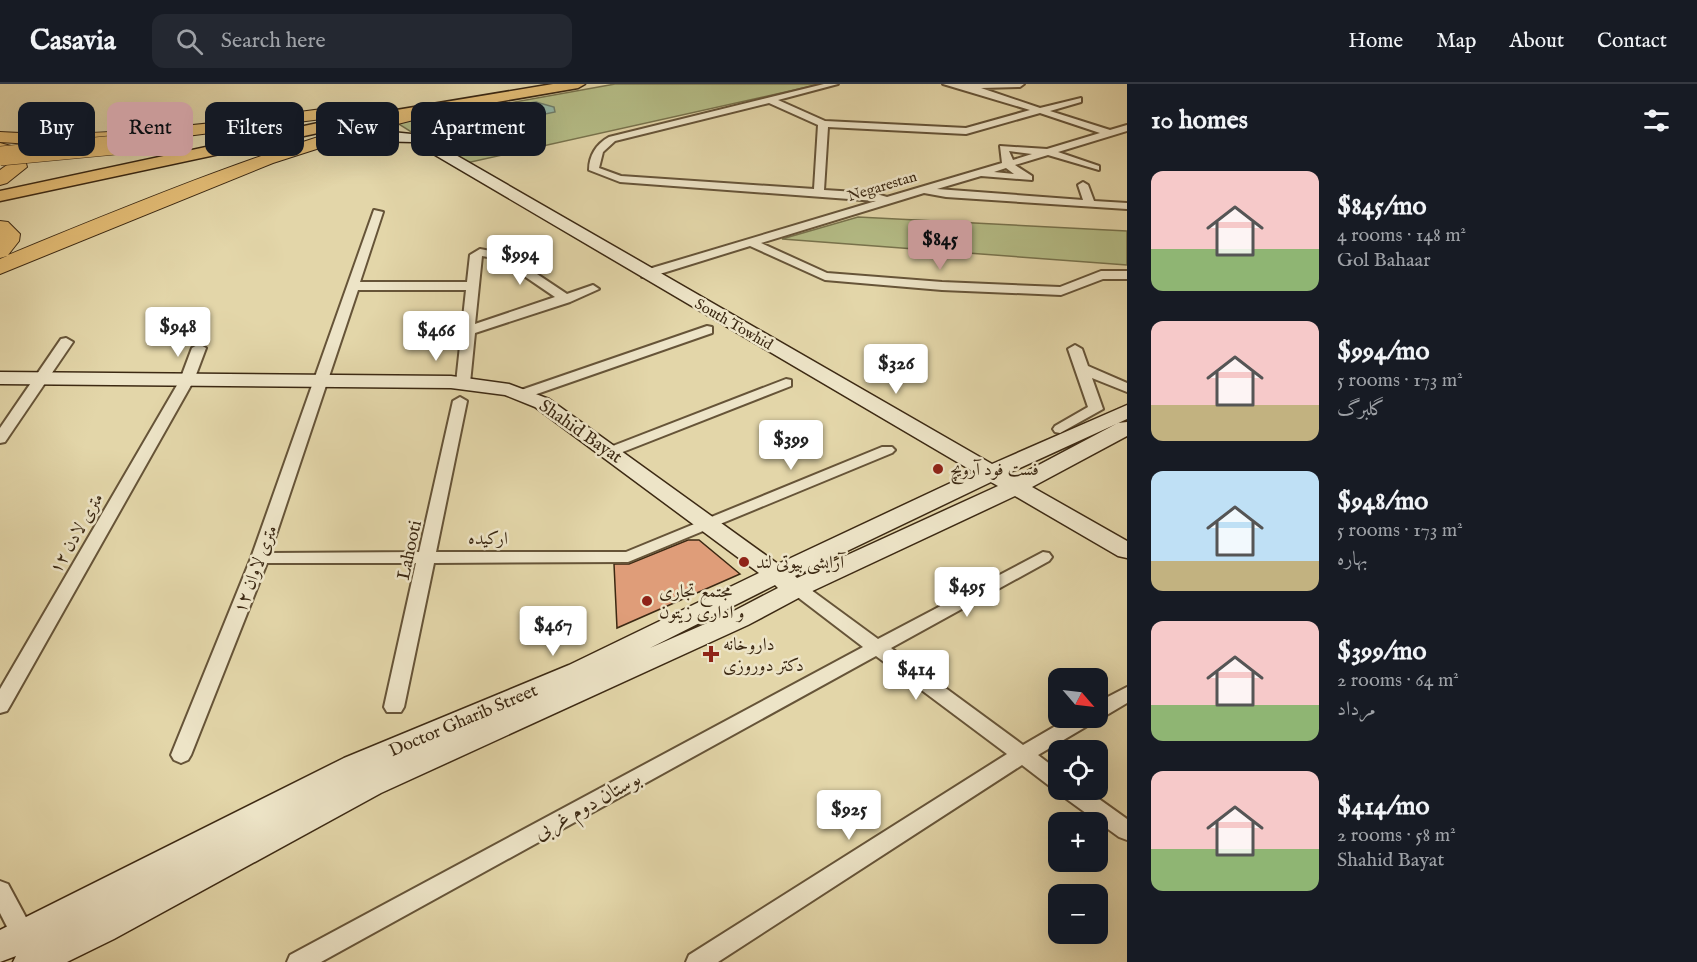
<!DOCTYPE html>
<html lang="en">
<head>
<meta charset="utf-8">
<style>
  body { margin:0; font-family:"IM FELL English",Amiri,serif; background:#242831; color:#f1f3f6; height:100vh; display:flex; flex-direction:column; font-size:22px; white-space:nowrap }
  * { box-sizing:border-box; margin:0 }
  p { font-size:20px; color:#9ea1a6 }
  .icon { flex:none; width:33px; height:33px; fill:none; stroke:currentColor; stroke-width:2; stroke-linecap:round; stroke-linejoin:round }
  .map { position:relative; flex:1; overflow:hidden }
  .sheet { display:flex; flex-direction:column; background:#171b24; width:570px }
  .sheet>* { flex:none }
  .hud { position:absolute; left:18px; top:18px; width:570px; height:54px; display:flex; gap:12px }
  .needle { width:39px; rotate:118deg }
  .tools { position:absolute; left:1048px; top:584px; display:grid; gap:12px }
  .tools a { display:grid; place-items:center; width:60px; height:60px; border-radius:12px; background:#171b24; box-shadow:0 6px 24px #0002; font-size:30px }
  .price { position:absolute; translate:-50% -51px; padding:0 14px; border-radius:6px; background:#fff; color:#222; font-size:20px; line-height:39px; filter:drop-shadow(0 2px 3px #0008) }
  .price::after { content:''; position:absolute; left:50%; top:36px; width:18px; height:14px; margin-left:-9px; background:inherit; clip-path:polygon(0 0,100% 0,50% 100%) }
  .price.on { background:#c59692; color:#111 }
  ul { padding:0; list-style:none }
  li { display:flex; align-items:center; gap:18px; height:150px; padding:0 24px }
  li span { display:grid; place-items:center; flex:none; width:168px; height:120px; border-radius:12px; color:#555 }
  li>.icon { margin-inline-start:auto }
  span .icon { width:72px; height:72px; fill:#fffc; stroke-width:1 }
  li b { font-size:26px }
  h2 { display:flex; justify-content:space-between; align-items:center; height:72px; padding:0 24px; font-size:26px }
  .pill { padding:0 21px; border-radius:12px; background:#171b24; box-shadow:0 6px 24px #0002; font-size:21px; line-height:54px }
  .pill.on { background:#c59692; color:#111 }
  header { display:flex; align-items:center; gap:36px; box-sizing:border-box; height:84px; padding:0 30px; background:#171b24; border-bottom:2px solid #363941 }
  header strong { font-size:28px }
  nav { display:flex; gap:33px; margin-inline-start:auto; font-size:21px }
  .search { width:420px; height:54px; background:#242831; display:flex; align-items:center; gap:15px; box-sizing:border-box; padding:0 21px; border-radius:12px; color:#9ea1a6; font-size:22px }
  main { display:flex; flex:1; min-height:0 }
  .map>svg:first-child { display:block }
</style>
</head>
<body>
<header>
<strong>Casavia</strong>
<div class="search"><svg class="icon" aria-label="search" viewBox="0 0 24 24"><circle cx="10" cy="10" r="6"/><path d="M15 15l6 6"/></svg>Search here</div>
<nav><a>Home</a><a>Map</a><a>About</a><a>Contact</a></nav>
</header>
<main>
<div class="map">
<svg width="1127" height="878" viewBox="0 0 1127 878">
  <rect width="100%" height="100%" fill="#e3d6a9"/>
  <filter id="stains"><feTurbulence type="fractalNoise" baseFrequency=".00333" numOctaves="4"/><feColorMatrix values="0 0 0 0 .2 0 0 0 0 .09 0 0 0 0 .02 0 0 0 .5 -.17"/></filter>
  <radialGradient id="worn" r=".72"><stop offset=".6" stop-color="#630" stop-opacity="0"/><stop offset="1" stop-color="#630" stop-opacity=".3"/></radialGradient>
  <g fill="#b5bd87" stroke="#78734d" stroke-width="1.5">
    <polygon points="615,0 821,0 462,80 397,39"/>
    <polygon points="858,133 1127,147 1127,181 782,155"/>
  </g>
  <polygon fill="#95b9a8" stroke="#717f6c" stroke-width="1.5" points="536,18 554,23 555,28 531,33 510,27 515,21"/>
  <polygon fill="#df9d79" stroke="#3c2913" stroke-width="1.5" points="688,456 699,456 740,490 617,544 614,480 629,480"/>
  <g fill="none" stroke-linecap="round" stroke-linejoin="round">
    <g stroke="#665438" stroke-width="4">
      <g id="street">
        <path d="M824 0H838L778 16 825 37 966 44 1030 26 943 0H1024L1020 3 981 4 1040 24 1081 14V18L1050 27 1110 46 1127 41V47L1058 68 1099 82V86L1048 71 1015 81 1032 92V96L981 92 937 105 1083 116 1078 101 1083 98 1088 101 1094 117 1127 119V125L946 113 924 109 761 159 827 189 942 198 1060 203 1101 187H1127V195H1103L1061 211 942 206 825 196 750 162 650 193H642V187L876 117 620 98 589 86C589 72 596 60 609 53ZM769 19 818 41 814 105 621 92 599 84 603 68 615 57ZM1040 29 1100 49 1047 65 1000 62 1002 79 887 113 873 109 824 106 828 43 966 50ZM1009 67 1032 70 1013 76ZM1006 84 1014 90 994 88Z"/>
        <path d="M374 126 383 128 360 198H467L470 171 480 165 507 170 567 210 593 201 599 205 570 218 475 249 470 299 463 303 456 299 466 206H358L270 469 419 468 453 317 460 313 467 317 436 468H626L882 363H892L895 366 892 369 628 478 434 479 404 623 401 628H387L384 623 416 479H267L191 671 188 676 181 679 174 676 171 671 251 474ZM482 172 499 175 555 213 475 240Z"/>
        <polygon points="707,242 712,243 712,249 531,312 521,312 519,309 521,306"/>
        <polygon points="66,254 73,258 5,358 0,359 0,344 61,255"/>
        <polygon points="199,260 206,264 194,296 10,622 7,627 0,629 0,605 180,296 192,264"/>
        <polygon points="1075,261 1082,265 1088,282 1127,299 1127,308 1092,294 1103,325 1060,349 1055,348 1053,345 1055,342 1088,323 1068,265"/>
        <polygon points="786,295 791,296 791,302 615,371 605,371 602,368 605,365"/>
        <polygon points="1043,468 1049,469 1052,473 1049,477 891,564 1023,661 1071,633 1098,633 1098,618 1127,603 1127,619 1105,632 1097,634 1094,638 1038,671 1059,687 1059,705 1085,705 1127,735 1127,756 1119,753 1061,711 1059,706 1052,704 1022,681 718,878 686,878 689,871 1007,670 876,572 321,878 287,878 290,871 863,563 791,508 788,504 791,500 803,500 878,555"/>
        <polygon points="0,797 8,800 50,878 25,878 0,829"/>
      </g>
    </g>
    <g stroke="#3c2913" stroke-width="3">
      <path id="secondary" d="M382 47 421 51 992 380 1127 321V335L1009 389 1016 393 1118 339 1127 338V352L1032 403 1127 457V474L1118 472 1015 412 806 510 748 541 381 709 114 855 67 878H13L16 872 0 878V846L344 674 569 581 759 489 535 323 505 311 451 304 0 300V288L451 292 509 300 549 315 778 480 974 388 413 58 331 56 324 52 331 48ZM991 398 998 402 797 494 795 492ZM775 501 778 504 730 529 650 564Z"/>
    </g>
    <g stroke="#3c2913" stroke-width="3">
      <polygon id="primary" points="553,0 585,0 578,4 318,49 0,117 0,107 318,39"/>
    </g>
    <g stroke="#3c2913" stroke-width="2">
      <g id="highway">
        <path d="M372 19 381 24 378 28 139 58 46 61 0 58V48C126 56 248 33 372 19Z"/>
        <path d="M431 21 440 26 437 30 382 44 273 79 0 190V175L7 172 0 174V137L8 138 20 150 19 157 8 171C147 114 284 57 431 21Z"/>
        <polygon points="0,59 22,65 27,83 7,99 0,101 0,86 7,81 6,72 0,71"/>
      </g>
    </g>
    <use href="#street" fill="#ede4c7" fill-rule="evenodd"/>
    <use href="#secondary" fill="#ede4c7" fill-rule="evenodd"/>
    <use href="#primary" fill="#e2bb74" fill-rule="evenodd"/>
    <use href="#highway" fill="#e2bb74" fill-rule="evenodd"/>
    <g stroke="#3c2913" stroke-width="20" stroke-linecap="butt">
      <polyline id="highway-bridge" points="0,72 168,56"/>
    </g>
    <use href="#highway-bridge" stroke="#e2bb74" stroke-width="19"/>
  </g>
  <g fill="#8f2418" stroke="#ede4c7" stroke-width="2">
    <circle cx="938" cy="385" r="6"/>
    <circle cx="744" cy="478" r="6"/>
    <circle cx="647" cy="517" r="6"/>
    <path d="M708 561h6v6h6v6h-6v6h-6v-6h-6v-6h6z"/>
  </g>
  <g text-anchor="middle" stroke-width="5" stroke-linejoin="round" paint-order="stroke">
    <g font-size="15" fill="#3c2913" stroke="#ede4c7">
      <text transform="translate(882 102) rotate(-17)" y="5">Negarestan</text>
      <text transform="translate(734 240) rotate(30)" y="5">South Towhid</text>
    </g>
    <g font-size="18" fill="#3c2913" stroke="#ede4c7">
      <text transform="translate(581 347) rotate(35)" y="6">Shahid Bayat</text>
      <text transform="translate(76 449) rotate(-60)" y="6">۱۲ متری لادن</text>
      <text x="488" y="460">ارکیده</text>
      <text transform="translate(409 466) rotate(-78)" y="6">Lahooti</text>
      <text transform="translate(255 485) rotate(-69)" y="6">۱۲ متری لاوان</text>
      <text transform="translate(463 636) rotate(-23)" y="6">Doctor Gharib Street</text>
    </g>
    <g font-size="18" fill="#3c2913" stroke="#ede4c7" text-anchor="start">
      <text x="950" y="391">فست فود آرویچ</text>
      <text x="756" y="484">آرایشی بیوتی لند</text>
      <text x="659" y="513">مجتمع تجاری<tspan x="659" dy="21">و اداری زیتون</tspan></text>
      <text x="723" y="566">داروخانه<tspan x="723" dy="21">دکتر دوروزی</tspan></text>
    </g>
    <g font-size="21" fill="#3c2913" stroke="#ede4c7">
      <text transform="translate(587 721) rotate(-29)" y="7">بوستان دوم غربی</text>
    </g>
  </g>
  <rect width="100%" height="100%" filter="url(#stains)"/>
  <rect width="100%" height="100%" fill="url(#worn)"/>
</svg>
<div class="tools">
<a><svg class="needle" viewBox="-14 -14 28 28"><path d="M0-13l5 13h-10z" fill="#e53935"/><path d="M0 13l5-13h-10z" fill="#9ea1a6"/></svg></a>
<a><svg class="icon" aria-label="locate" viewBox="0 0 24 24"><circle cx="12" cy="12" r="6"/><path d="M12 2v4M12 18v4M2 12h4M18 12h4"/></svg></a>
<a>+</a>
<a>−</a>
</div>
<b class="price on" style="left:940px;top:187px">$845</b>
<b class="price" style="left:520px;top:202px">$994</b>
<b class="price" style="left:178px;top:274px">$948</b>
<b class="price" style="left:436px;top:278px">$466</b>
<b class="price" style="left:896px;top:311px">$326</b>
<b class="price" style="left:791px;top:387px">$399</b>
<b class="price" style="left:967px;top:534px">$495</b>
<b class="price" style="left:553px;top:573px">$467</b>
<b class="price" style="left:916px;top:617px">$414</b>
<b class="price" style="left:849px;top:757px">$925</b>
<div class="hud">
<a class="pill">Buy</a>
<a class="pill on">Rent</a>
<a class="pill">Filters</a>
<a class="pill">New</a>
<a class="pill">Apartment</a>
</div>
</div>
<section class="sheet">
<h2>10 homes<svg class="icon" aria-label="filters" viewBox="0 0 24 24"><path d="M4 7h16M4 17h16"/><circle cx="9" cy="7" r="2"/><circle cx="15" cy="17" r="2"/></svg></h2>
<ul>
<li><span style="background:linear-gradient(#f6c9c9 65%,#8fb573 0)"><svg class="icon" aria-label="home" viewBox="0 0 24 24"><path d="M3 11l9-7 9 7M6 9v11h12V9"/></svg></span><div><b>$845/mo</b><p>4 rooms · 148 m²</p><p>Gol Bahaar</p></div></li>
<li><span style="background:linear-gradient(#f6c9c9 70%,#c2b280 0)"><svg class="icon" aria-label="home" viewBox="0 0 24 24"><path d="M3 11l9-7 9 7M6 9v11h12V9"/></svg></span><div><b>$994/mo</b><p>5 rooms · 173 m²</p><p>گلبرگ</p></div></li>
<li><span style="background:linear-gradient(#bfe0f5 75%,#c2b280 0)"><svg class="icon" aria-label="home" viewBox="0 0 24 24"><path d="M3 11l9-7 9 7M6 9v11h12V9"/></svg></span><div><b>$948/mo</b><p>5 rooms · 173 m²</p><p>بهاره</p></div></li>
<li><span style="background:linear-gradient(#f6c9c9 70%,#8fb573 0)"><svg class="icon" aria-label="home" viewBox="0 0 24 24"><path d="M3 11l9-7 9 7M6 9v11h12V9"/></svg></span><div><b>$399/mo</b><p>2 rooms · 64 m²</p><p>مرداد</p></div></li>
<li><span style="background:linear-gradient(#f6c9c9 65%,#8fb573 0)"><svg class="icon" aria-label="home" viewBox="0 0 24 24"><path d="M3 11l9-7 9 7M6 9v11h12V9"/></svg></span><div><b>$414/mo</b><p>2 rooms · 58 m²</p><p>Shahid Bayat</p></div></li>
</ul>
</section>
</main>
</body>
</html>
